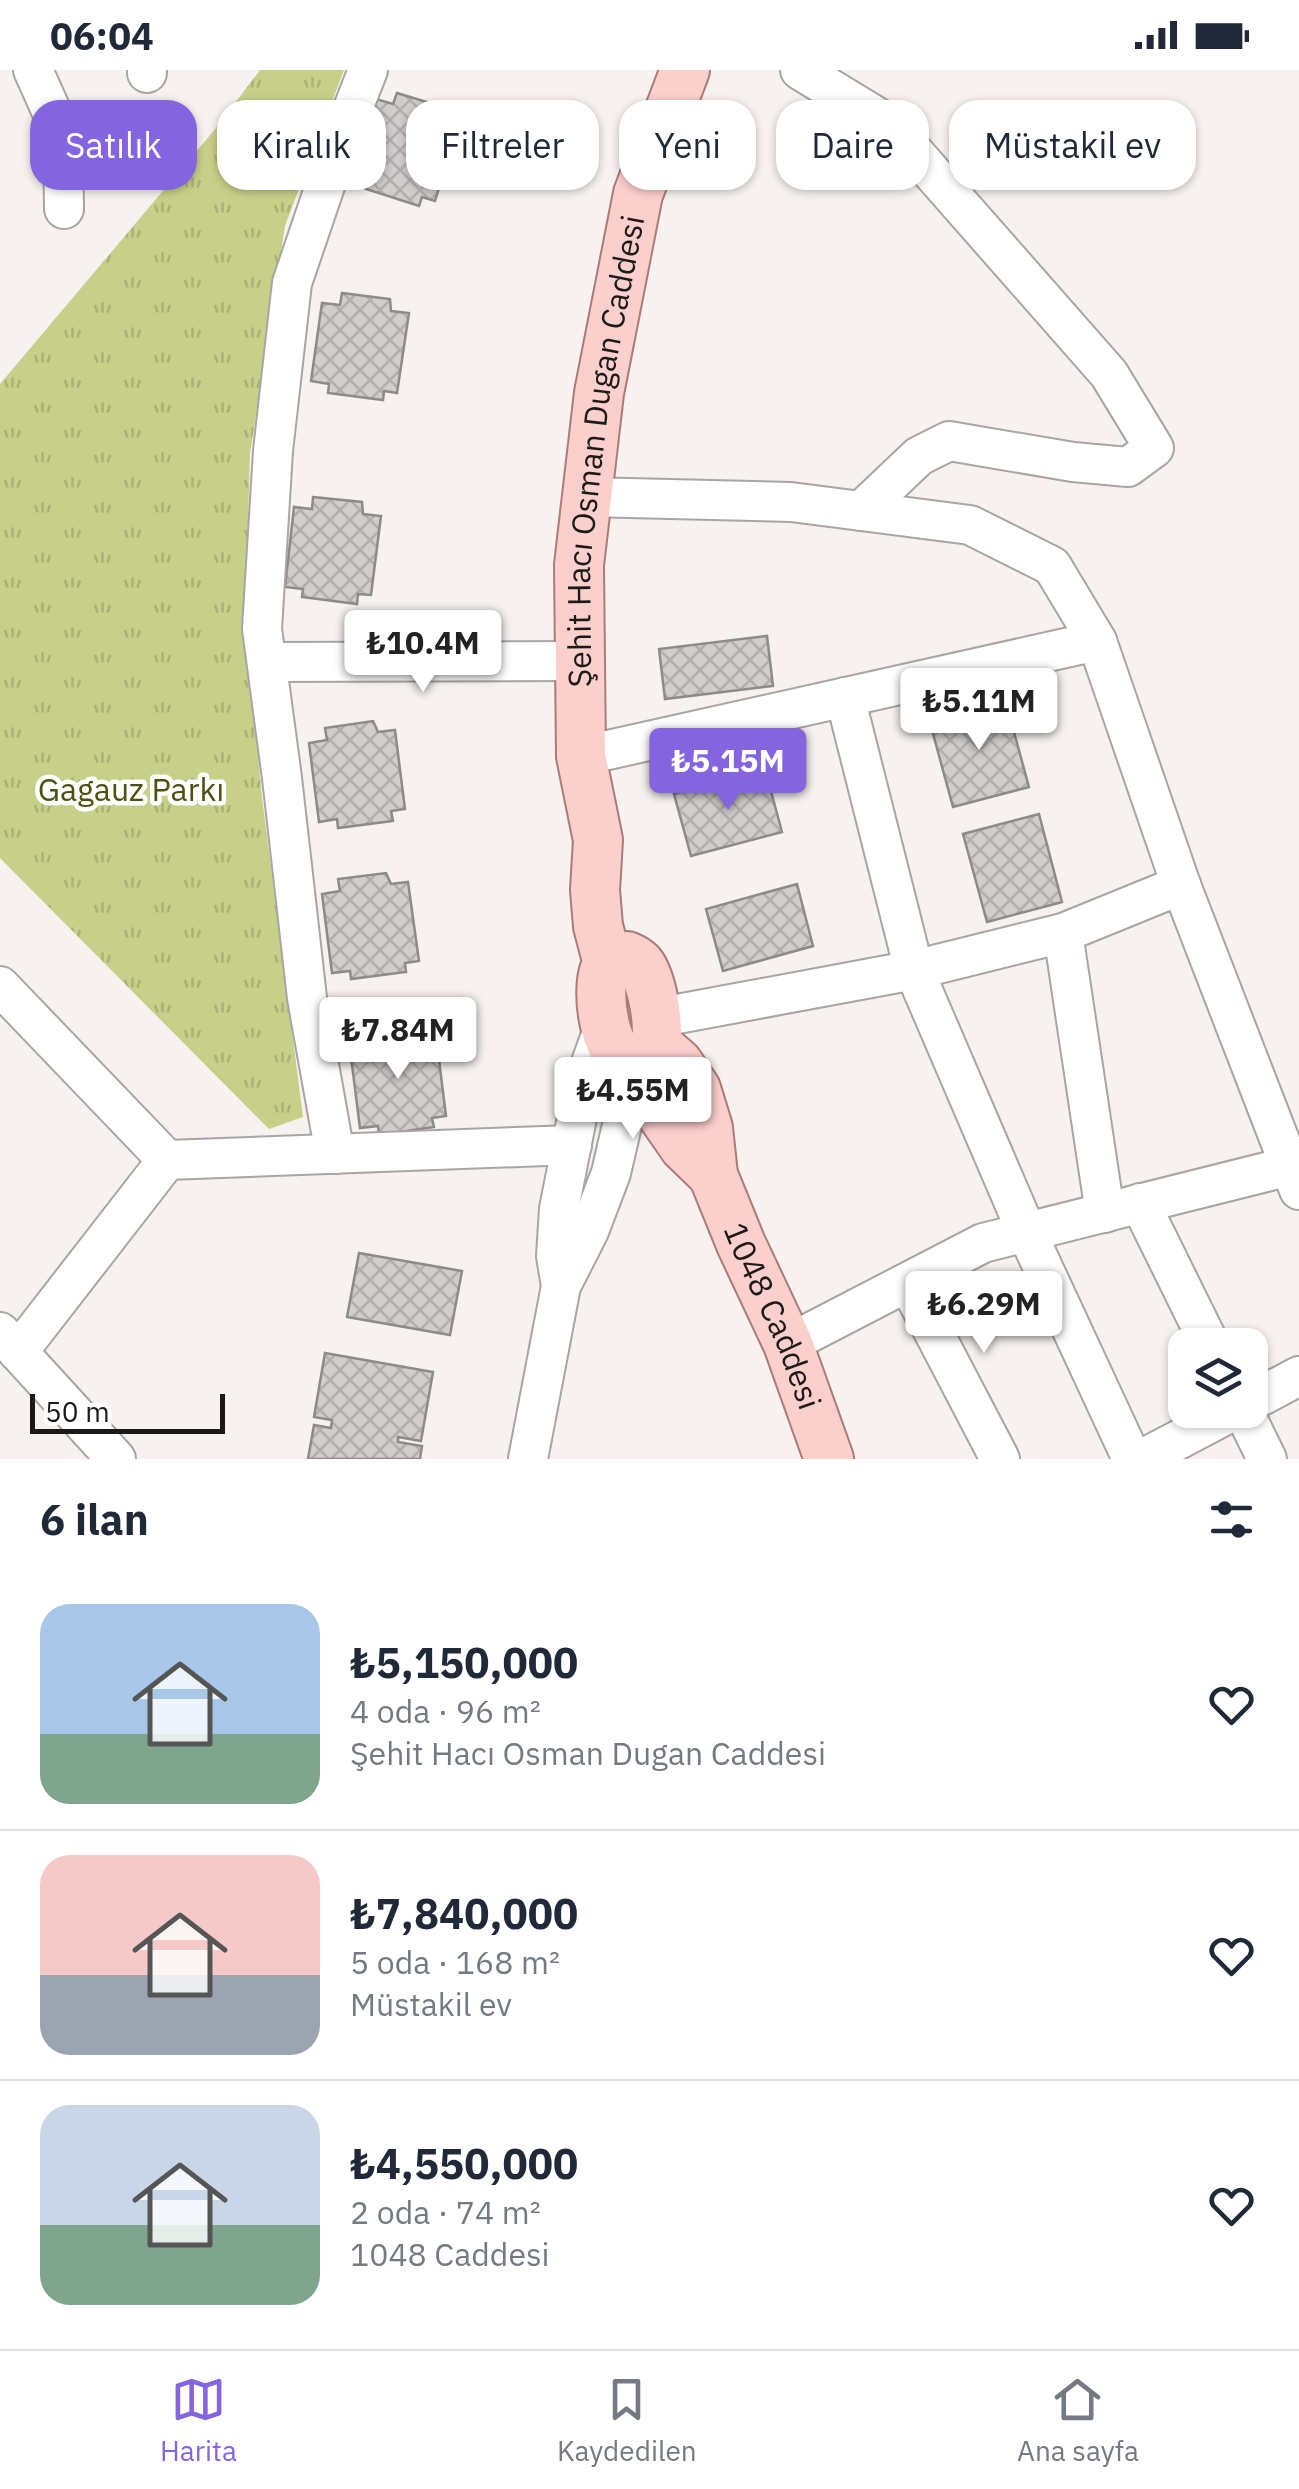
<!DOCTYPE html>
<html lang="tr">
<head>
<meta charset="utf-8">
<style>
  body { margin:0; font-family:"IBM Plex Sans",sans-serif; background:#f2f2f3; color:#1f2937; height:100vh; display:flex; flex-direction:column; font-size:38px; white-space:nowrap }
  * { box-sizing:border-box; margin:0 }
  p { font-size:32px; color:#747a83 }
  .icon { flex:none; width:55px; height:55px; fill:none; stroke:currentColor; stroke-width:2; stroke-linecap:round; stroke-linejoin:round }
  .map { position:relative; height:1389px; overflow:hidden }
  .side { display:flex; flex-direction:column; background:#fff; flex:1 }
  .side>* { flex:none }
  .guide { position:absolute; left:30px; top:30px; width:1240px; height:90px; display:flex; gap:20px }
  .tools { position:absolute; left:1168px; top:1258px; display:grid; gap:20px }
  .tools a { display:grid; place-items:center; width:100px; height:100px; border-radius:20px; background:#fff; box-shadow:0 2px 8px #0004; font-size:50px }
  .scale { position:absolute; left:30px; bottom:25px; width:195px; box-sizing:border-box; padding-left:10px; border:5px solid #1c1a19; border-top:0; font-size:28px; line-height:35px; white-space:nowrap; color:#1c1a19; -webkit-text-stroke:8px #fff; paint-order:stroke }
  .price { position:absolute; translate:-50% -85px; padding:0 22px; border-radius:10px; background:#fff; color:#222; font-size:32px; line-height:65px; filter:drop-shadow(0 2px 5px #0008) }
  .price::after { content:''; position:absolute; left:50%; top:60px; width:30px; height:22px; margin-left:-15px; background:inherit; clip-path:polygon(0 0,100% 0,50% 100%) }
  .price.selected { background:#8464df; color:#fff }
  ul { padding:0; list-style:none }
  li { display:flex; align-items:center; gap:30px; height:250px; padding:0 40px }
  li+li { border-top:2px solid #e0e1e3 }
  li span { display:grid; place-items:center; flex:none; width:280px; height:200px; border-radius:30px; color:#555 }
  li>.icon { margin-inline-start:auto }
  span .icon { width:120px; height:120px; fill:#fffc; stroke-width:1 }
  li b { font-size:42px }
  h2 { display:flex; justify-content:space-between; align-items:center; height:120px; padding:0 40px; font-size:42px }
  .chip { padding:0 35px; border-radius:30px; background:#fff; box-shadow:0 2px 8px #0004; font-size:35px; line-height:90px }
  .chip.selected { background:#8464df; color:#fff }
  .status { display:flex; justify-content:space-between; align-items:center; height:70px; padding:0 50px; background:#fff; direction:ltr }
  .status svg { height:28px; fill:currentColor }
  .menu { display:flex; justify-content:space-around; align-items:center; height:140px; border-top:2px solid #e0e1e3; background:#fff; font-size:28px; color:#747a83 }
  .menu a { display:grid; justify-items:center; gap:5px }
  .menu .selected { color:#8464df }
  .map>svg:first-child { display:block }
</style>
</head>
<body>
<div class="status"><b>06:04</b><svg viewBox="0 0 49 12"><path d="M0 12V9h3v3zM5 12V6h3v6zM10 12V3h3v9zM15 12V0h3v12zM26 1h20v11H26zM47 4h2v5h-2z"/></svg></div>
<div class="map">
<svg width="1299" height="1389" viewBox="0 0 1299 1389">
  <defs>
    <pattern id="grass-tufts" width="24" height="20" patternUnits="userSpaceOnUse" patternTransform="scale(2.5)"><rect width="24" height="20" fill="#c7d088"/><path d="M3 7l-1-3M5 7V3M7 7l1-3M15 17l-1-3M17 17v-4M19 17l1-3" fill="none" stroke="#aab275"/></pattern>
    <pattern id="building-cross-hatch" width="8" height="8" patternUnits="userSpaceOnUse" patternTransform="scale(2.5)"><rect width="8" height="8" fill="#d2cccc"/><path d="M0 0l8 8M0 8l8-8" fill="none" stroke="#b4afaf"/></pattern>
  </defs>
  <rect width="100%" height="100%" fill="#f7f2ef"/>
  <polygon fill="url(#grass-tufts)" points="260,0 344,0 285,156 250,384 245,547 262,727 303,1047 269,1059 0,788 0,314 216,58"/>
  <g fill="url(#building-cross-hatch)" stroke="#8f8a89" stroke-width="2.5">
    <polygon points="397,23 443,37 443,49 459,54 435,131 422,127 419,136 366,119 369,111 352,105 376,29 393,34"/>
    <polygon points="342,223 390,229 391,241 409,243 397,323 384,321 383,330 328,323 329,314 311,311 322,233 340,235"/>
    <polygon points="313,427 362,432 363,444 381,446 371,525 358,524 357,534 302,527 303,519 285,517 294,437 312,439"/>
    <polygon points="767,566 773,616 665,629 659,579"/>
    <polygon points="1005,629 1029,717 953,737 929,649"/>
    <polygon points="373,651 378,662 395,660 405,739 391,741 393,751 338,758 337,749 319,752 309,673 327,670 325,658"/>
    <polygon points="765,699 782,762 691,786 674,724"/>
    <polygon points="1039,744 1062,832 987,852 963,764"/>
    <polygon points="386,803 391,814 408,812 419,891 405,893 406,902 351,909 350,901 332,903 322,824 340,821 338,809"/>
    <polygon points="797,814 813,876 723,901 706,839"/>
    <polygon points="414,958 419,969 436,966 446,1046 432,1048 434,1057 379,1065 378,1056 360,1058 350,979 368,976 366,964"/>
    <polygon points="359,1183 462,1201 450,1265 347,1247"/>
    <polygon points="325,1283 433,1302 421,1371 398,1367 398,1372 422,1376 420,1389 308,1389 314,1355 331,1358 332,1350 314,1347"/>
  </g>
  <g fill="none" stroke-linecap="round" stroke-linejoin="round">
    <g stroke="#a9a5a2" stroke-width="42">
      <g id="minor">
        <polyline points="33,0 63,67 64,139"/>
        <polyline points="147,0 147,3"/>
        <polyline points="800,0 890,55 1109,304 1154,378 1128,397 1073,392 949,371 919,386 861,441"/>
        <polyline points="586,427 791,432 970,455 1052,496 1097,571 1181,815 1299,1120"/>
        <polyline points="267,592 580,591"/>
        <polyline points="845,627 914,900 1027,1163 1132,1389"/>
        <polyline points="581,686 1097,571"/>
        <polyline points="1063,863 1105,1143"/>
        <polyline points="0,916 167,1090"/>
        <polyline points="656,948 914,900 1063,863 1181,815"/>
        <polyline points="335,1084 307,928 282,708 262,559 273,381 292,213 341,69 368,0"/>
        <polyline points="1140,1133 1210,1275"/>
        <polyline points="908,1213 1000,1389"/>
        <polyline points="561,1216 556,1186 559,1139 584,1012 605,954"/>
        <polyline points="0,1262 116,1389"/>
        <polyline points="788,1274 983,1173 1290,1096"/>
        <polyline points="18,1282 167,1090 572,1075"/>
        <polyline points="1250,1332 1299,1306"/>
        <polyline points="1243,1340 1267,1389"/>
        <polyline points="528,1389 561,1216 589,1161 611,1103 626,1038 631,994"/>
        <polyline points="1142,1389 1235,1340"/>
      </g>
    </g>
    <g stroke="#ab7b77" stroke-width="52">
      <g id="major">
        <path d="M627 886C634 889 635 889 640 894 652 908 664 969 652 985 649 988 642 992 639 993 605 1002 593 915 607 895 612 888 619 887 627 886Z"/>
        <path id="s1" d="M608 894 598 856 595 820 598 770 581 686 579 495 599 323 638 124 685 0"/>
        <path id="s2" d="M656 974 678 993 696 1019 708 1058 713 1105 741 1174 788 1274 829 1389"/>
        <polyline points="642,992 648,1025 684,1077 713,1105"/>
      </g>
    </g>
    <use href="#minor" stroke="#fff" stroke-width="38"/>
    <use href="#major" stroke="#fbcfcc" stroke-width="48"/>
  </g>
  <g text-anchor="middle" stroke-width="9" stroke-linejoin="round" paint-order="stroke">
    <g font-size="32" fill="#1c1a19" stroke="#fff">
      <text dy="11" stroke="none"><textPath href="#s1" startOffset="518">Şehit Hacı Osman Dugan Caddesi</textPath></text>
      <text dy="11" stroke="none"><textPath href="#s2" startOffset="302">1048 Caddesi</textPath></text>
    </g>
    <g font-size="32" fill="#4c5110" stroke="#fff">
      <text x="131" y="731">Gagauz Parkı</text>
    </g>
  </g>
</svg>
<div class="tools">
<a><svg class="icon" aria-label="layers" viewBox="0 0 24 24"><path d="M12 4l9 5-9 5-9-5zM3 14l9 5 9-5"/></svg></a>
</div>
<div class="scale">50 m</div>
<b class="price" style="left:423px;top:625px">₺10.4M</b>
<b class="price" style="left:979px;top:683px">₺5.11M</b>
<b class="price selected" style="left:728px;top:743px">₺5.15M</b>
<b class="price" style="left:398px;top:1012px">₺7.84M</b>
<b class="price" style="left:633px;top:1072px">₺4.55M</b>
<b class="price" style="left:984px;top:1286px">₺6.29M</b>
<div class="guide">
<a class="chip selected">Satılık</a>
<a class="chip">Kiralık</a>
<a class="chip">Filtreler</a>
<a class="chip">Yeni</a>
<a class="chip">Daire</a>
<a class="chip">Müstakil ev</a>
</div>
</div>
<section class="side">
<h2>6 ilan<svg class="icon" aria-label="filters" viewBox="0 0 24 24"><path d="M4 7h16M4 17h16"/><circle cx="9" cy="7" r="2"/><circle cx="15" cy="17" r="2"/></svg></h2>
<ul>
<li><span style="background:linear-gradient(#a9c7e8 65%,#7fa58c 0)"><svg class="icon" aria-label="home" viewBox="0 0 24 24"><path d="M3 11l9-7 9 7M6 9v11h12V9"/></svg></span><div><b>₺5,150,000</b><p>4 oda · 96 m²</p><p>Şehit Hacı Osman Dugan Caddesi</p></div><svg class="icon" aria-label="heart" viewBox="0 0 24 24"><path d="M12 20l-8-8c-3-5 5-10 8-4 3-6 11-1 8 4z"/></svg></li>
<li><span style="background:linear-gradient(#f6c9c9 60%,#9aa5b1 0)"><svg class="icon" aria-label="home" viewBox="0 0 24 24"><path d="M3 11l9-7 9 7M6 9v11h12V9"/></svg></span><div><b>₺7,840,000</b><p>5 oda · 168 m²</p><p>Müstakil ev</p></div><svg class="icon" aria-label="heart" viewBox="0 0 24 24"><path d="M12 20l-8-8c-3-5 5-10 8-4 3-6 11-1 8 4z"/></svg></li>
<li><span style="background:linear-gradient(#c9d6e8 60%,#7fa58c 0)"><svg class="icon" aria-label="home" viewBox="0 0 24 24"><path d="M3 11l9-7 9 7M6 9v11h12V9"/></svg></span><div><b>₺4,550,000</b><p>2 oda · 74 m²</p><p>1048 Caddesi</p></div><svg class="icon" aria-label="heart" viewBox="0 0 24 24"><path d="M12 20l-8-8c-3-5 5-10 8-4 3-6 11-1 8 4z"/></svg></li>
</ul>
</section>
<nav class="menu">
<a class="selected"><svg class="icon" aria-label="map" viewBox="0 0 24 24"><path d="M3 6l6-2 6 2 6-2v14l-6 2-6-2-6 2zM9 4v14M15 6v14"/></svg>Harita</a>
<a><svg class="icon" aria-label="saved" viewBox="0 0 24 24"><path d="M7 4h10v16l-5-4-5 4z"/></svg>Kaydedilen</a>
<a><svg class="icon" aria-label="home" viewBox="0 0 24 24"><path d="M3 11l9-7 9 7M6 9v11h12V9"/></svg>Ana sayfa</a>
</nav>
</body>
</html>
